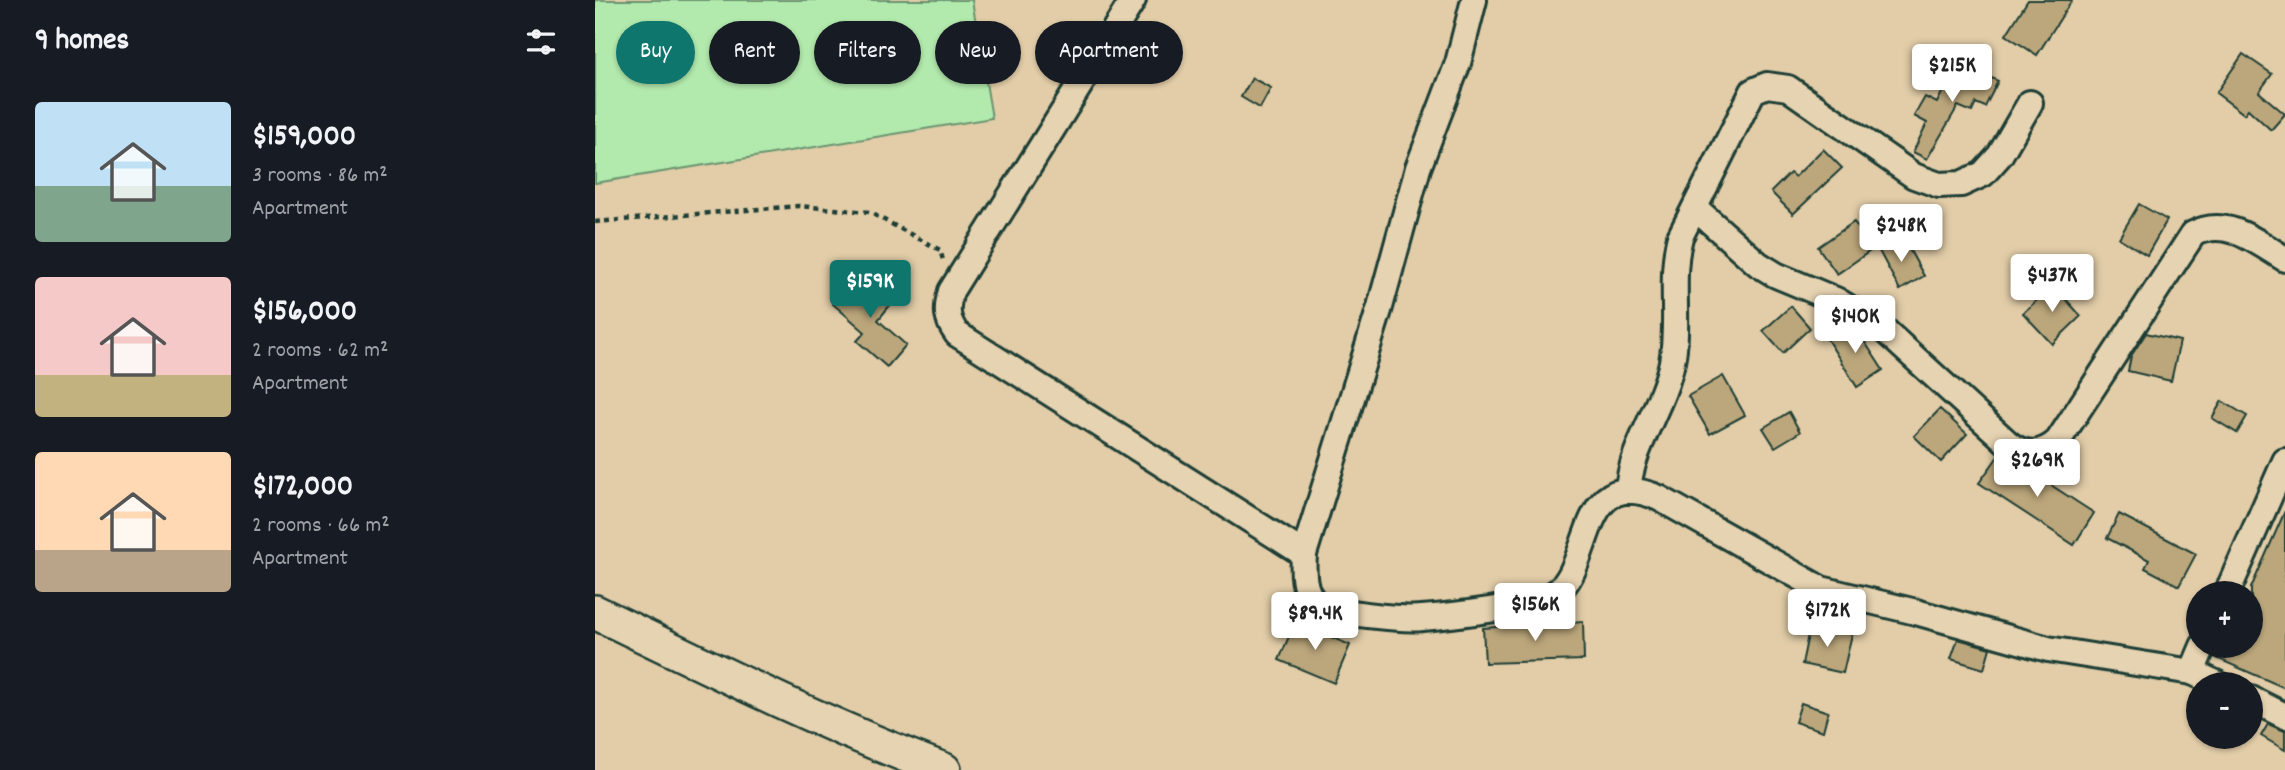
<!DOCTYPE html>
<html lang="en">
<head>
<meta charset="utf-8">
<style>
  body { margin:0; font-family:Dekko,sans-serif; background:#242831; color:#f1f3f6; height:100vh; display:flex; flex-direction:column; font-size:26px; white-space:nowrap }
  * { box-sizing:border-box; margin:0 }
  p { font-size:23px; color:#9ea1a6 }
  .icon { flex:none; width:38px; height:38px; fill:none; stroke:currentColor; stroke-width:2; stroke-linecap:round; stroke-linejoin:round }
  .map { position:relative; flex:1; overflow:hidden }
  .side { display:flex; flex-direction:column; background:#171b24; width:595px }
  .side>* { flex:none }
  .top-card { position:absolute; left:21px; top:21px; width:665px; height:63px; display:flex; gap:14px }
  .fabs { position:absolute; left:1591px; top:581px; display:grid; gap:14px }
  .fabs a { display:grid; place-items:center; width:77px; height:77px; border-radius:50%; background:#171b24; box-shadow:0 2px 5px #0004; font-size:35px }
  .price { position:absolute; translate:-50% -60px; padding:0 16px; border-radius:7px; background:#fff; color:#222; font-size:23px; line-height:46px; filter:drop-shadow(0 2px 4px #0008) }
  .price::after { content:''; position:absolute; left:50%; top:42px; width:21px; height:16px; margin-left:-10px; background:inherit; clip-path:polygon(0 0,100% 0,50% 100%) }
  .price.current { background:#0f766e; color:#fff }
  ul { padding:0; list-style:none }
  li { display:flex; align-items:center; gap:21px; height:175px; padding:0 35px }
  li span { display:grid; place-items:center; flex:none; width:196px; height:140px; border-radius:7px; color:#555 }
  li>.icon { margin-inline-start:auto }
  span .icon { width:84px; height:84px; fill:#fffc; stroke-width:1 }
  li b { font-size:30px }
  h2 { display:flex; justify-content:space-between; align-items:center; height:84px; padding:0 35px; font-size:30px }
  .pill { padding:0 24px; border-radius:32px; background:#171b24; box-shadow:0 2px 5px #0004; font-size:24px; line-height:63px }
  .pill.current { background:#0f766e; color:#fff }
  main { display:flex; flex:1; min-height:0 }
  .map>svg:first-child { display:block }
</style>
</head>
<body>
<main>
<section class="side">
<h2>9 homes<svg class="icon" aria-label="filters" viewBox="0 0 24 24"><path d="M4 7h16M4 17h16"/><circle cx="9" cy="7" r="2"/><circle cx="15" cy="17" r="2"/></svg></h2>
<ul>
<li><span style="background:linear-gradient(#bfe0f5 60%,#7fa58c 0)"><svg class="icon" aria-label="home" viewBox="0 0 24 24"><path d="M3 11l9-7 9 7M6 9v11h12V9"/></svg></span><div><b>$159,000</b><p>3 rooms · 86 m²</p><p>Apartment</p></div></li>
<li><span style="background:linear-gradient(#f6c9c9 70%,#c2b280 0)"><svg class="icon" aria-label="home" viewBox="0 0 24 24"><path d="M3 11l9-7 9 7M6 9v11h12V9"/></svg></span><div><b>$156,000</b><p>2 rooms · 62 m²</p><p>Apartment</p></div></li>
<li><span style="background:linear-gradient(#ffd9b3 70%,#b9a48a 0)"><svg class="icon" aria-label="home" viewBox="0 0 24 24"><path d="M3 11l9-7 9 7M6 9v11h12V9"/></svg></span><div><b>$172,000</b><p>2 rooms · 66 m²</p><p>Apartment</p></div></li>
</ul>
</section>
<div class="map">
<svg width="1690" height="770" viewBox="0 0 1690 770">
  <rect width="100%" height="100%" fill="#e2cda8"/>
  <filter id="ink" filterUnits="userSpaceOnUse"><feTurbulence type="fractalNoise" baseFrequency=".0143" numOctaves="2"/><feDisplacementMap in="SourceGraphic" scale="14" xChannelSelector="R" yChannelSelector="G"/><feConvolveMatrix kernelMatrix="1 2 1 2 8 2 1 2 1" color-interpolation-filters="sRGB"/></filter>
  <g filter="url(#ink)">
    <polygon fill="#b2e9ac" stroke="#689370" stroke-width="2" points="0,0 377,0 397,118 0,183"/>
    <g fill="#bca77c" stroke="#1f3d34" stroke-width="2">
      <polygon points="1433,0 1477,0 1442,55 1411,35"/>
      <polygon points="1648,54 1677,74 1664,92 1690,114 1676,130 1653,109 1649,114 1621,93"/>
      <polygon points="1362,62 1403,81 1390,107 1381,103 1377,112 1363,106 1332,159 1318,152 1332,123 1319,116 1330,97 1342,103"/>
      <polygon points="657,78 676,88 665,108 646,97"/>
      <polygon points="1228,149 1247,168 1198,214 1176,192 1195,173 1200,177"/>
      <polygon points="1544,204 1572,220 1552,255 1524,238"/>
      <polygon points="1259,222 1278,249 1242,274 1223,247"/>
      <polygon points="1308,238 1329,276 1305,290 1284,251"/>
      <polygon points="264,275 296,304 283,320 311,345 292,367 262,341 270,332 238,304"/>
      <polygon points="1458,285 1486,316 1457,344 1428,313"/>
      <polygon points="1196,306 1215,328 1188,353 1168,331"/>
      <polygon points="1253,325 1262,330 1288,370 1262,387 1232,339"/>
      <polygon points="1551,333 1585,341 1576,381 1533,371 1536,356"/>
      <polygon points="1128,376 1150,415 1115,434 1093,396"/>
      <polygon points="1627,401 1652,416 1642,433 1617,418"/>
      <polygon points="1345,409 1372,434 1346,462 1319,436"/>
      <polygon points="1194,412 1205,432 1180,447 1168,428"/>
      <polygon points="1404,455 1421,465 1438,467 1442,470 1439,474 1499,513 1479,545 1384,483"/>
      <polygon points="1690,511 1690,688 1619,657 1623,646 1656,646 1656,588"/>
      <polygon points="1524,514 1601,554 1584,586 1550,568 1554,560 1512,538"/>
      <polygon points="988,621 989,660 890,663 888,628"/>
      <polygon points="700,622 755,645 739,683 684,660"/>
      <polygon points="1215,625 1257,634 1248,673 1207,664"/>
      <polygon points="1363,639 1395,648 1389,669 1356,659"/>
      <polygon points="1206,703 1233,712 1228,731 1200,722"/>
      <polygon points="1673,724 1690,731 1690,750 1666,736"/>
    </g>
    <g fill="none" stroke-linecap="round" stroke-linejoin="round">
      <g stroke="#1f3d34" stroke-width="30">
        <g id="minor">
          <path d="M538 0 356 291C351 309 351 319 362 334L709 554"/>
          <path d="M879 0 863 63 823 168 785 307 709 554C708 570 707 593 722 604 734 613 811 620 827 618 852 616 941 606 959 594 1000 568 981 462 1064 498L1226 589 1321 612 1453 649 1597 672 1623 684"/>
          <path d="M1100 208 1163 264 1181 275 1241 300 1287 328 1414 444C1431 457 1448 455 1463 441L1598 234C1631 216 1662 242 1690 259"/>
          <path d="M1033 491C1036 446 1068 407 1077 362 1085 321 1074 278 1085 237L1158 91 1172 85 1193 88 1319 176 1344 185 1366 184 1388 174 1405 155 1435 103"/>
          <polyline points="1632,593 1690,461"/>
          <polyline points="1597,672 1608,646"/>
          <polyline points="1656,699 1690,716"/>
        </g>
      </g>
      <g stroke="#1f3d34" stroke-width="38">
        <path id="secondary" d="M0 612C115 668 230 725 349 770"/>
      </g>
      <polyline stroke="#1f3d34" stroke-width="4.5" stroke-dasharray="5 5" stroke-linecap="butt" points="0,222 204,206 274,212 345,250 348,260"/>
      <use href="#minor" stroke="#e6d3b1" stroke-width="24"/>
      <use href="#secondary" stroke="#e6d3b1" stroke-width="33"/>
    </g>
  </g>
</svg>
<div class="fabs">
<a>+</a>
<a>−</a>
</div>
<b class="price" style="left:1357px;top:104px">$215K</b>
<b class="price" style="left:1306px;top:264px">$248K</b>
<b class="price" style="left:1457px;top:314px">$437K</b>
<b class="price current" style="left:275px;top:320px">$159K</b>
<b class="price" style="left:1260px;top:355px">$140K</b>
<b class="price" style="left:1442px;top:499px">$269K</b>
<b class="price" style="left:940px;top:643px">$156K</b>
<b class="price" style="left:1232px;top:649px">$172K</b>
<b class="price" style="left:720px;top:652px">$89.4K</b>
<div class="top-card">
<a class="pill current">Buy</a>
<a class="pill">Rent</a>
<a class="pill">Filters</a>
<a class="pill">New</a>
<a class="pill">Apartment</a>
</div>
</div>
</main>
</body>
</html>
